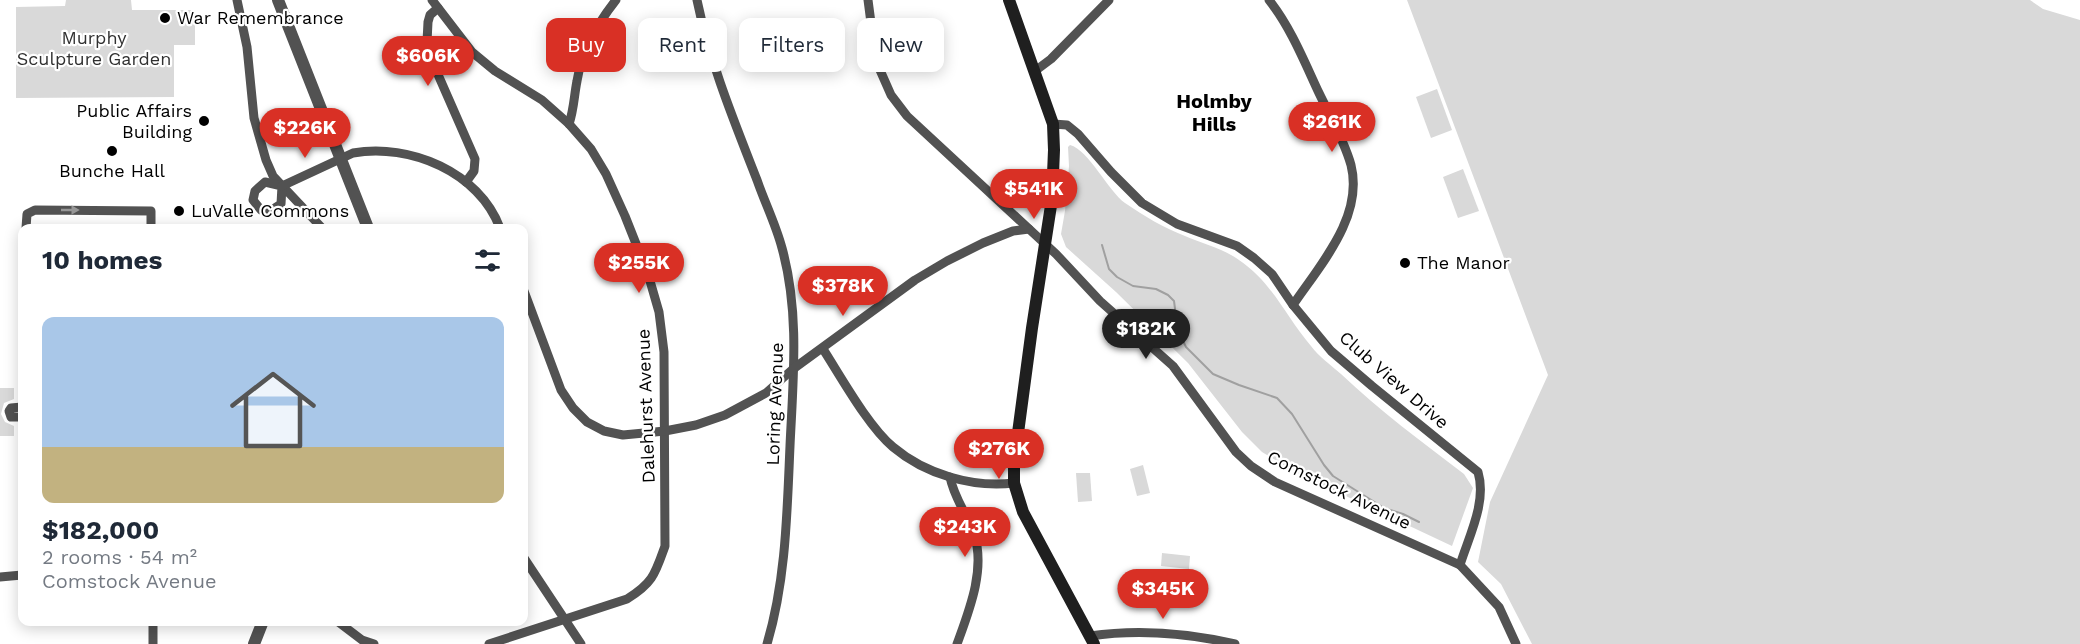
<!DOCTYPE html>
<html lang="en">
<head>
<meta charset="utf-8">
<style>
  body { margin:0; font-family:"Work Sans",sans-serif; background:#f2f2f3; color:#1f2937; height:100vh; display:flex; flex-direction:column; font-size:22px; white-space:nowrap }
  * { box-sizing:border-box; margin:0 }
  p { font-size:20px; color:#747a83 }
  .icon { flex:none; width:33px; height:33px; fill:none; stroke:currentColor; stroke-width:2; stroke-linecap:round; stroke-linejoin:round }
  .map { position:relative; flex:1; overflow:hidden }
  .drawer { position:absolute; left:18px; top:224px; width:510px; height:402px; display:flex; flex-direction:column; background:#fff; border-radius:12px; box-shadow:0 3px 15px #0003 }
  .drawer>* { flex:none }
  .banner { position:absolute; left:546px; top:18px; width:570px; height:54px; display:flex; gap:12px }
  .price { position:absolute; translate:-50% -51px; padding:0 14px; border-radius:21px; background:#d93025; color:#fff; font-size:20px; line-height:39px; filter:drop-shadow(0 2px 3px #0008) }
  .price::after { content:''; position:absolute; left:50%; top:36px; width:18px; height:14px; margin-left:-9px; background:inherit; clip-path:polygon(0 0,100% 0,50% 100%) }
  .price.active { background:#222; color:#fff }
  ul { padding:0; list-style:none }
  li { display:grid; align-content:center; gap:12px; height:318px; padding:0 24px }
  li span { display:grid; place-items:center; height:186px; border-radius:12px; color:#555 }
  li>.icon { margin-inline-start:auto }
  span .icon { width:108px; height:108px; fill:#fffc; stroke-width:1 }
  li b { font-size:26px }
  h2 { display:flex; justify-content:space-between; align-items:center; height:72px; padding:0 24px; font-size:26px }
  .chip { padding:0 21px; border-radius:12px; background:#fff; box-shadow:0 3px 15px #0003; font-size:21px; line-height:54px }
  .chip.active { background:#d93025; color:#fff }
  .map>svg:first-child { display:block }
</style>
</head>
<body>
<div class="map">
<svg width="2080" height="644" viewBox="0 0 2080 644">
  <rect width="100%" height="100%" fill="#fff"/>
  <g fill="#d9d9d9">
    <polygon points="66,0 131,0 132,10 195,10 195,45 174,45 174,97 16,98 16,7 65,6"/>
    <polygon points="1407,0 2030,0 2043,9 2080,20 2080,644 1532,644 1501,584 1478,562 1490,502 1548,375"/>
    <polygon points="1437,89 1452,130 1431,138 1416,97"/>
    <path d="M1070 145C1089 150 1108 191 1125 203 1144 216 1164 228 1185 236 1203 244 1222 248 1239 260 1272 282 1286 317 1311 346 1319 357 1331 365 1341 374 1380 411 1422 442 1464 474L1473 488 1452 546 1299 474 1262 452 1242 432 1188 363 1116 292 1066 247 1061 234 1065 211 1069 166 1068 147Z"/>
    <polygon points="1463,169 1479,211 1458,218 1443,177"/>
    <polygon points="0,388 14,388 14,399 4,403 1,414 5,422 14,426 14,436 0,436"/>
    <polygon points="1143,465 1150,493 1137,496 1130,469"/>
    <polygon points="1076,473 1090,473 1092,501 1078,502"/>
    <polygon points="1162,553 1190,556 1189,569 1161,566"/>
  </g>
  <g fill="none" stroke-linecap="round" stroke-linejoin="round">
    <polyline stroke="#a0a0a0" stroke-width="2" points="1102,245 1109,269 1117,277 1133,286 1156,289 1168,295 1174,301 1178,331 1186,347 1213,374 1239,385 1277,398 1292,414 1324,465 1333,476 1384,508 1403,514 1419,522"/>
    <g stroke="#525252" stroke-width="9">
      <polyline points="237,0 247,47 254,118 266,160 273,176 322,228"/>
      <path d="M432 0 472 52 495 71 542 100 569 124 591 149 606 174 625 216 648 274 659 312 664 352 665 546C655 574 653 583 627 599L489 644"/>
      <path d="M697 0C710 63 734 121 757 180 765 203 776 225 782 248 800 313 793 380 790 446 787 513 786 580 767 644"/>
      <polyline points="868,0 876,61 891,95 907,116 1056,254 1100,301 1173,366 1236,452 1251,466 1275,482 1460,565 1499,607 1516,644"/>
      <path d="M1269 0C1291 28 1304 61 1319 93 1330 116 1344 140 1351 165 1364 217 1320 265 1293 305"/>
      <polyline points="438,8 430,15 428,22 427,42 436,70 475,159 474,171 466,182"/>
      <polyline points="1035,71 1051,59 1109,0"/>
      <path d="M569 124C574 109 574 96 577 81 582 50 597 24 616 0"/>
      <path d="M1053 124 1067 125 1078 134 1111 172 1142 203 1177 224 1237 246 1254 258 1272 274 1293 305 1331 351 1372 386 1478 472C1487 502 1469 536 1460 565"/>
      <polygon points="265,182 282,186 281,204 270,211 261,210 253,200 255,191"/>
      <path d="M282 186 353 153C410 143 479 172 500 228"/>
      <polyline points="26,228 27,214 35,210 151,211 151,228"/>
      <polyline points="524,291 561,390 573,408 587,422 604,431 623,435 665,431 696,425 725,415 766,393 793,369 915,280 947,261 983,243 1013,231 1029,229"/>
      <path d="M823 349C841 377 868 426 893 447 925 474 972 488 1014 483"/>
      <polyline points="22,407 11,408 9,411 11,417 22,417"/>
      <path d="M950 477C954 498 967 514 974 534 986 569 969 611 957 644"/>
      <polyline points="524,558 581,644"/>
      <polyline points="0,577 22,575"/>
      <polyline points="153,621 153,644"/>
      <polyline points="337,621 362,640 374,644"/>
      <path d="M1090 636C1138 629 1187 633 1235 644"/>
    </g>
    <g stroke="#525252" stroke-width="12">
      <polyline points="278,0 368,228"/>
      <polyline points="254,644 263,621"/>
    </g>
    <polyline stroke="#1f1f1f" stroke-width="12" points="1009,0 1053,124 1054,150 1052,199 1032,328 1014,463 1014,483 1023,512 1094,644"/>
  </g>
  <defs><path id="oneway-solid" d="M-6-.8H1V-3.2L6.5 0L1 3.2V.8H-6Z" transform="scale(1.5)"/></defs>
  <use fill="#979797" href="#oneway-solid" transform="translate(70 210)"/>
  <g fill="#000" stroke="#fff" stroke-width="2">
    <circle cx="165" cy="18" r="6"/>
    <circle cx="204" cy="121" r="6"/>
    <circle cx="112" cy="151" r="6"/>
    <circle cx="179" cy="211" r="6"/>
    <circle cx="1405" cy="263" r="6"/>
  </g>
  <g text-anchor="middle" stroke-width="4.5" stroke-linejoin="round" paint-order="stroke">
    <g font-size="18" fill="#000" stroke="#fff" text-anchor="start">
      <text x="177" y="24">War Remembrance</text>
      <text x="192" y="117" text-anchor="end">Public Affairs<tspan x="192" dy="21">Building</tspan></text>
      <text x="112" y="177" text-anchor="middle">Bunche Hall</text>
      <text x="191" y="217">LuValle Commons</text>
      <text x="1417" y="269">The Manor</text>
    </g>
    <g font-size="18" fill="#303030" stroke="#fff">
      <text x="94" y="44">Murphy<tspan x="94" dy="21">Sculpture Garden</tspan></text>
    </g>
    <g font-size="18" fill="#000" stroke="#fff">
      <text transform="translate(1394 380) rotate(41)" y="6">Club View Drive</text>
      <text transform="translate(775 404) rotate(-88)" y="6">Loring Avenue</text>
      <text transform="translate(646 406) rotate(-92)" y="6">Dalehurst Avenue</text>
      <text transform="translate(1339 490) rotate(26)" y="6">Comstock Avenue</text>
    </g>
    <g font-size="20" font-weight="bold" fill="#000" stroke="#fff">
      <text x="1214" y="108">Holmby<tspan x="1214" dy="23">Hills</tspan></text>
    </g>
  </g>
</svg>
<b class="price" style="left:428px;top:87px">$606K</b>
<b class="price" style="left:1332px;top:153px">$261K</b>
<b class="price" style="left:305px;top:159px">$226K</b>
<b class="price" style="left:1034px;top:220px">$541K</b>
<b class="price" style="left:639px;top:294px">$255K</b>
<b class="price" style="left:843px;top:317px">$378K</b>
<b class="price active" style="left:1146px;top:360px">$182K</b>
<b class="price" style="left:999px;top:480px">$276K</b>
<b class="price" style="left:965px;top:558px">$243K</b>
<b class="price" style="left:1163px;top:620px">$345K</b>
<div class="banner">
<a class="chip active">Buy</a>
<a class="chip">Rent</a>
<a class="chip">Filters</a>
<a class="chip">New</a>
</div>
<section class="drawer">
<h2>10 homes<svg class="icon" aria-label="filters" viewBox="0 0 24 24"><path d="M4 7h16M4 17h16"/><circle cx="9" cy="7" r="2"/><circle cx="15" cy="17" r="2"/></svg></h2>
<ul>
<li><span style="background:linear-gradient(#a9c7e8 70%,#c2b280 0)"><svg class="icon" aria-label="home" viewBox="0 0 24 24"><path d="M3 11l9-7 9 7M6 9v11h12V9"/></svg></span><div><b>$182,000</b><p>2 rooms · 54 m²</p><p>Comstock Avenue</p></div></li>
</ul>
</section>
</div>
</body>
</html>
